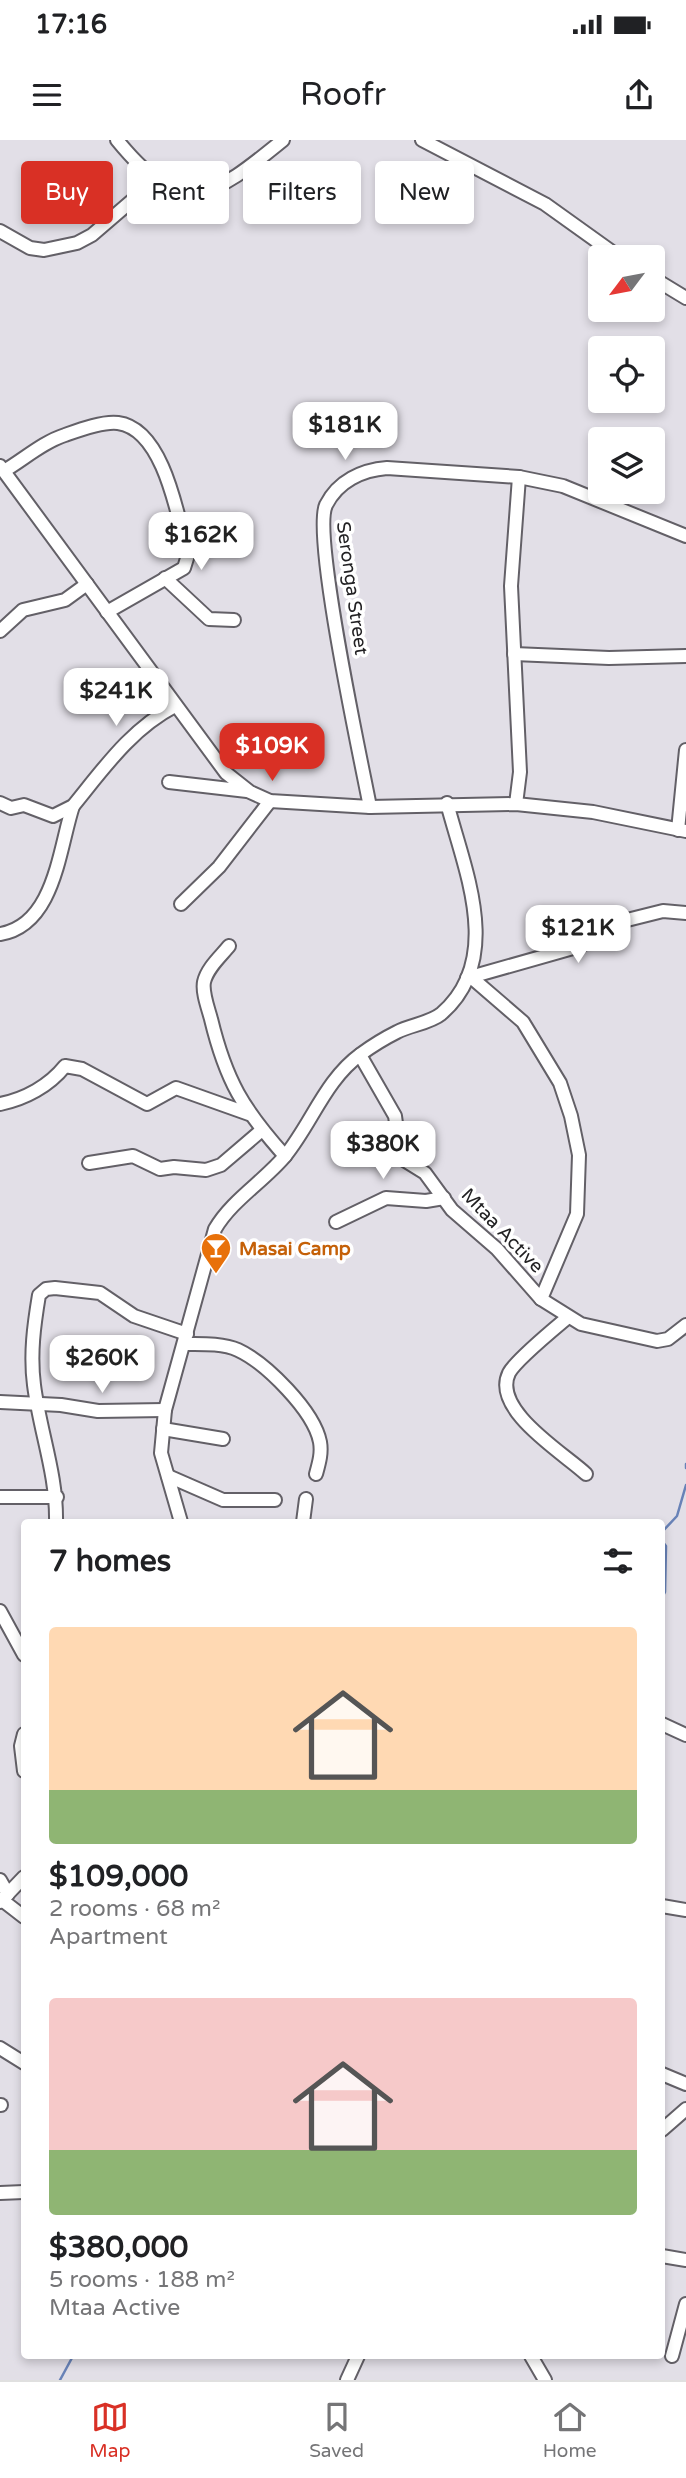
<!DOCTYPE html>
<html lang="en">
<head>
<meta charset="utf-8">
<style>
  body { margin:0; font-family:"Varela Round",sans-serif; background:#f2f2f2; color:#202124; height:100vh; display:flex; flex-direction:column; font-size:26px; white-space:nowrap }
  * { box-sizing:border-box; margin:0 }
  p { font-size:23px; color:#757577 }
  .icon { flex:none; width:38px; height:38px; fill:none; stroke:currentColor; stroke-width:2; stroke-linecap:round; stroke-linejoin:round }
  .map { position:relative; flex:1; overflow:hidden }
  .panel { position:absolute; left:21px; top:1379px; width:644px; height:840px; display:flex; flex-direction:column; background:#fff; border-radius:7px; box-shadow:0 4px 10px #0003 }
  .panel>* { flex:none }
  .guide { position:absolute; left:21px; top:21px; width:644px; height:63px; display:flex; gap:14px }
  .needle { width:46px; rotate:238deg }
  .tools { position:absolute; left:588px; top:105px; display:grid; gap:14px }
  .tools a { display:grid; place-items:center; width:77px; height:77px; border-radius:7px; background:#fff; box-shadow:0 4px 10px #0003; font-size:35px }
  .price { position:absolute; translate:-50% -60px; padding:0 16px; border-radius:14px; background:#fff; color:#222; font-size:23px; line-height:46px; filter:drop-shadow(0 2px 4px #0008) }
  .price::after { content:''; position:absolute; left:50%; top:42px; width:21px; height:16px; margin-left:-10px; background:inherit; clip-path:polygon(0 0,100% 0,50% 100%) }
  .price.active { background:#d93025; color:#fff }
  ul { padding:0; list-style:none }
  li { display:grid; align-content:center; gap:14px; height:371px; padding:0 28px }
  li span { display:grid; place-items:center; height:217px; border-radius:7px; color:#555 }
  li>.icon { margin-inline-start:auto }
  span .icon { width:126px; height:126px; fill:#fffc; stroke-width:1 }
  li b { font-size:30px }
  h2 { display:flex; justify-content:space-between; align-items:center; height:84px; padding:0 28px; font-size:30px }
  .pill { padding:0 24px; border-radius:7px; background:#fff; box-shadow:0 4px 10px #0003; font-size:24px; line-height:63px }
  .pill.active { background:#d93025; color:#fff }
  .status { display:flex; justify-content:space-between; align-items:center; height:49px; padding:0 35px; background:#fff; direction:ltr }
  .status svg { height:19px; fill:currentColor }
  header { display:flex; justify-content:space-between; align-items:center; height:91px; padding:0 28px; background:#fff; font-size:32px; font-weight:600 }
  .dock { display:flex; justify-content:space-around; align-items:center; height:98px; border-top:2px solid #e0e0e0; background:#fff; font-size:19px; color:#757577 }
  .dock a { display:grid; justify-items:center; gap:4px }
  .dock .active { color:#d93025 }
  .map>svg:first-child { display:block }
</style>
</head>
<body>
<div class="status"><b>17:16</b><svg viewBox="0 0 49 12"><path d="M0 12V9h3v3zM5 12V6h3v6zM10 12V3h3v9zM15 12V0h3v12zM26 1h20v11H26zM47 4h2v5h-2z"/></svg></div>
<header><svg class="icon" aria-label="menu" viewBox="0 0 24 24"><path d="M4 6h16M4 12h16M4 18h16"/></svg>Roofr<svg class="icon" aria-label="share" viewBox="0 0 24 24"><path d="M12 15V3M7 8l5-5 5 5M5 13v7h14v-7"/></svg></header>
<div class="map">
<svg width="686" height="2240" viewBox="0 0 686 2240">
  <rect width="100%" height="100%" fill="#e2dfe7"/>
  <g fill="none" stroke-linecap="round" stroke-linejoin="round">
    <g stroke="#6882b7" stroke-width="2.5">
      <polyline points="686,1324 686,1328"/>
      <polyline points="662,1392 677,1376 686,1345"/>
      <polyline points="662,1401 666,1406 665,1452 662,1458"/>
      <polyline points="60,2240 73,2216"/>
    </g>
    <g stroke="#636067" stroke-width="16">
      <g id="minor">
        <path d="M117 0C183 81 213 57 283 0"/>
        <polyline points="422,0 545,64 619,117"/>
        <polyline points="0,91 30,108 44,110 77,103 92,95 135,58 139,51 138,26"/>
        <polyline points="653,138 686,158"/>
        <polyline points="0,326 226,633 250,652 270,661 370,667 516,664 593,672 686,691"/>
        <path d="M4 331C23 320 43 302 65 295 79 290 103 281 118 283 164 289 178 377 188 415L184 428 107 472"/>
        <polyline points="165,438 209,479 234,480"/>
        <polyline points="0,491 23,470 65,460 87,444"/>
        <polyline points="514,514 609,518 686,516"/>
        <polyline points="169,642 247,651"/>
        <path d="M0 663 11 668 24 665 53 676 73 666C104 628 131 589 175 566"/>
        <polyline points="516,664 520,632 511,446 519,337"/>
        <path d="M370 667C361 620 312 395 326 365 338 341 362 330 387 328L519 337 563 346 686 396"/>
        <polyline points="678,690 686,610"/>
        <polyline points="181,764 219,727 270,661"/>
        <path d="M0 794C55 785 59 708 73 666"/>
        <path d="M229 806C221 816 207 828 204 842 202 852 208 868 211 879 226 941 243 969 285 1016"/>
        <polyline points="467,838 580,806 627,780 663,771 686,773"/>
        <polyline points="472,838 523,882 560,943 571,976 579,1015 577,1074 541,1159"/>
        <polyline points="360,915 395,976 400,1012 404,1020 425,1033 452,1070 497,1109 541,1159 581,1184 657,1201 668,1199 686,1185"/>
        <path d="M0 964C25 959 49 946 65 926L82 929 147 964 176 948 249 974"/>
        <polyline points="89,1023 133,1016 160,1029 174,1027 206,1030 221,1025 262,990"/>
        <polyline points="336,1082 386,1058 426,1061 444,1058"/>
        <path d="M567 1178C554 1189 516 1220 509 1233 491 1270 565 1314 586 1334"/>
        <path d="M185 1204C201 1204 223 1203 238 1210 266 1223 314 1271 320 1302 322 1313 319 1323 316 1334"/>
        <polyline points="0,1262 61,1265 98,1271 165,1270"/>
        <polyline points="163,1289 223,1299"/>
        <polyline points="168,1336 223,1360 275,1360"/>
        <polyline points="0,1357 57,1357"/>
        <path d="M56 1382C57 1334 40 1292 34 1245 30 1214 34 1185 39 1155L46 1149 55 1148 100 1153 134 1176 187 1194"/>
        <path d="M181 1382 161 1313 165 1270 215 1089C232 1060 263 1042 285 1016 312 983 325 940 361 914 372 906 385 898 397 892 410 885 430 883 441 874 505 819 464 729 447 663"/>
        <polyline points="303,1382 306,1359"/>
        <polyline points="0,1471 24,1515"/>
        <polyline points="662,1584 686,1595"/>
        <polyline points="24,1594 21,1606 24,1631"/>
        <polyline points="0,1740 8,1754"/>
        <polyline points="2,1760 24,1777"/>
        <polyline points="0,1762 24,1737"/>
        <polyline points="662,1766 686,1770"/>
        <polyline points="0,1908 24,1923"/>
        <polyline points="662,1934 686,1944"/>
        <polyline points="0,1965 1,1965"/>
        <polyline points="662,1990 686,1969"/>
        <polyline points="0,2053 24,2052"/>
        <polyline points="662,2116 686,2120"/>
        <polyline points="531,2216 545,2240"/>
        <polyline points="672,2216 686,2164"/>
        <polyline points="347,2240 358,2216"/>
      </g>
    </g>
    <use href="#minor" stroke="#fff" stroke-width="12"/>
  </g>
  <defs>
    <g id="bar-pin" transform="scale(1.575)"><path d="M0 17L-7.5 6A9.5 9.5 0 1 1 7.5 6Z" fill="#e8710a" stroke="#fff"/><path d="M-6-5H6L.8 .8V4.5H3.5V6h-7V4.5H-.8V.8Z" fill="#fff"/></g>
  </defs>
  <g fill-rule="evenodd">
    <use href="#bar-pin" x="216" y="1108"/>
  </g>
  <g text-anchor="middle" stroke-width="7" stroke-linejoin="round" paint-order="stroke">
    <g font-size="19" fill="#222123" stroke="#fff">
      <text transform="translate(353 448) rotate(82)" y="7">Seronga Street</text>
      <text transform="translate(503 1090) rotate(46)" y="7">Mtaa Active</text>
    </g>
    <g font-size="19" font-weight="bold" fill="#c56008" stroke="#fff" text-anchor="start">
      <text x="239" y="1115">Masai Camp</text>
    </g>
  </g>
</svg>
<div class="tools">
<a><svg class="needle" viewBox="-14 -14 28 28"><path d="M0-13l5 13h-10z" fill="#e53935"/><path d="M0 13l5-13h-10z" fill="#757577"/></svg></a>
<a><svg class="icon" aria-label="locate" viewBox="0 0 24 24"><circle cx="12" cy="12" r="6"/><path d="M12 2v4M12 18v4M2 12h4M18 12h4"/></svg></a>
<a><svg class="icon" aria-label="layers" viewBox="0 0 24 24"><path d="M12 4l9 5-9 5-9-5zM3 14l9 5 9-5"/></svg></a>
</div>
<b class="price" style="left:345px;top:322px">$181K</b>
<b class="price" style="left:201px;top:432px">$162K</b>
<b class="price" style="left:116px;top:588px">$241K</b>
<b class="price active" style="left:272px;top:643px">$109K</b>
<b class="price" style="left:578px;top:825px">$121K</b>
<b class="price" style="left:383px;top:1041px">$380K</b>
<b class="price" style="left:102px;top:1255px">$260K</b>
<div class="guide">
<a class="pill active">Buy</a>
<a class="pill">Rent</a>
<a class="pill">Filters</a>
<a class="pill">New</a>
</div>
<section class="panel">
<h2>7 homes<svg class="icon" aria-label="filters" viewBox="0 0 24 24"><path d="M4 7h16M4 17h16"/><circle cx="9" cy="7" r="2"/><circle cx="15" cy="17" r="2"/></svg></h2>
<ul>
<li><span style="background:linear-gradient(#ffd9b3 75%,#8fb573 0)"><svg class="icon" aria-label="home" viewBox="0 0 24 24"><path d="M3 11l9-7 9 7M6 9v11h12V9"/></svg></span><div><b>$109,000</b><p>2 rooms · 68 m²</p><p>Apartment</p></div></li>
<li><span style="background:linear-gradient(#f6c9c9 70%,#8fb573 0)"><svg class="icon" aria-label="home" viewBox="0 0 24 24"><path d="M3 11l9-7 9 7M6 9v11h12V9"/></svg></span><div><b>$380,000</b><p>5 rooms · 188 m²</p><p>Mtaa Active</p></div></li>
</ul>
</section>
</div>
<nav class="dock">
<a class="active"><svg class="icon" aria-label="map" viewBox="0 0 24 24"><path d="M3 6l6-2 6 2 6-2v14l-6 2-6-2-6 2zM9 4v14M15 6v14"/></svg>Map</a>
<a><svg class="icon" aria-label="saved" viewBox="0 0 24 24"><path d="M7 4h10v16l-5-4-5 4z"/></svg>Saved</a>
<a><svg class="icon" aria-label="home" viewBox="0 0 24 24"><path d="M3 11l9-7 9 7M6 9v11h12V9"/></svg>Home</a>
</nav>
</body>
</html>
